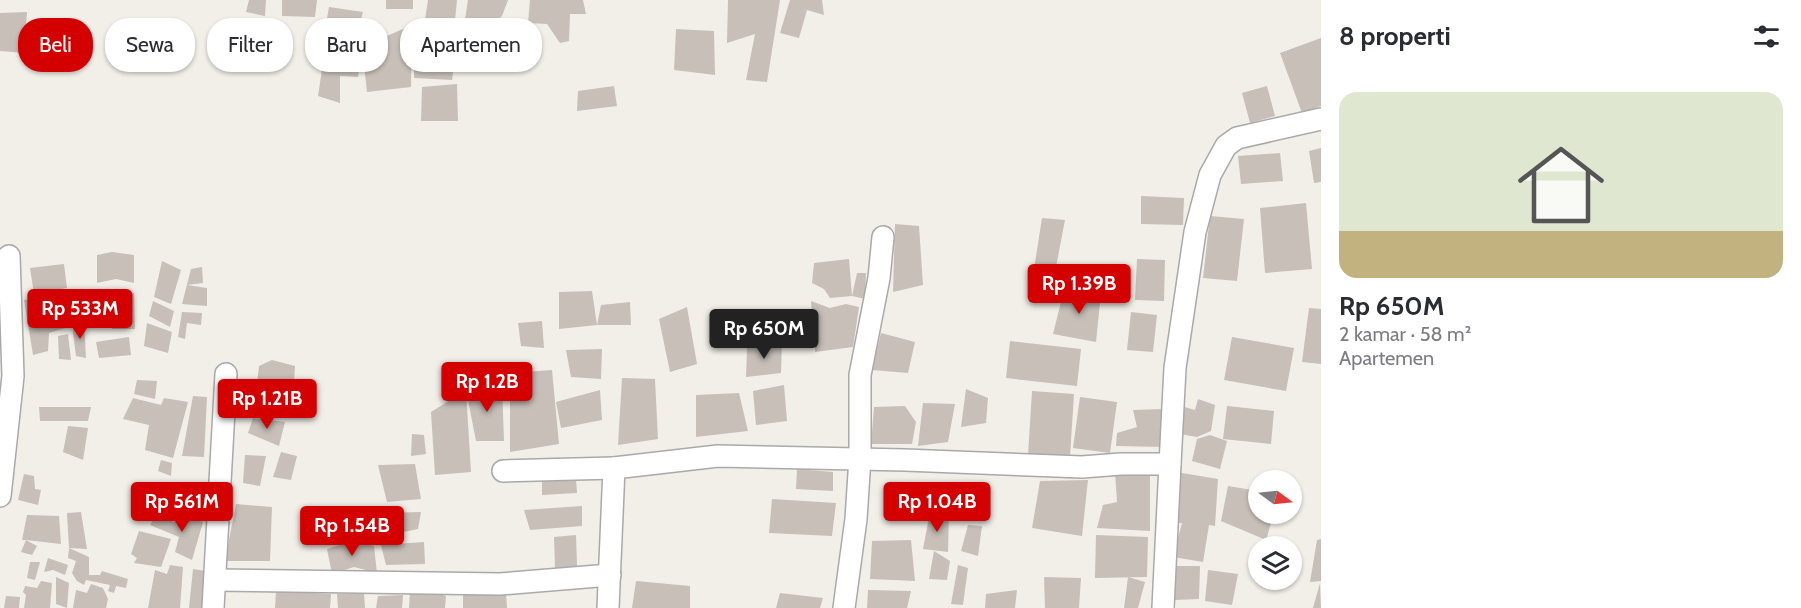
<!DOCTYPE html>
<html lang="id">
<head>
<meta charset="utf-8">
<style>
  body { margin:0; font-family:Cabin,sans-serif; background:#f7f7f7; color:#2b2b33; height:100vh; display:flex; flex-direction:column; font-size:22px; white-space:nowrap }
  * { box-sizing:border-box; margin:0 }
  p { font-size:20px; color:#7c7c81 }
  .icon { flex:none; width:33px; height:33px; fill:none; stroke:currentColor; stroke-width:2; stroke-linecap:round; stroke-linejoin:round }
  .map { position:relative; flex:1; overflow:hidden }
  .side { display:flex; flex-direction:column; background:#fff; width:480px }
  .side>* { flex:none }
  .guide { position:absolute; left:18px; top:18px; width:570px; height:54px; display:flex; gap:12px }
  .needle { width:39px; rotate:105deg }
  .buttons { position:absolute; left:1248px; top:470px; display:grid; gap:12px }
  .buttons a { display:grid; place-items:center; width:54px; height:54px; border-radius:50%; background:#fff; box-shadow:0 2px 4px #0004; font-size:30px }
  .price { position:absolute; translate:-50% -51px; padding:0 14px; border-radius:6px; background:#d40000; color:#fff; font-size:20px; line-height:39px; filter:drop-shadow(0 2px 3px #0008) }
  .price::after { content:''; position:absolute; left:50%; top:36px; width:18px; height:14px; margin-left:-9px; background:inherit; clip-path:polygon(0 0,100% 0,50% 100%) }
  .price.current { background:#222; color:#fff }
  ul { padding:0; list-style:none }
  li { display:grid; align-content:center; gap:12px; height:318px; padding:0 18px }
  li span { display:grid; place-items:center; height:186px; border-radius:18px; color:#555 }
  li>.icon { margin-inline-start:auto }
  span .icon { width:108px; height:108px; fill:#fffc; stroke-width:1 }
  li b { font-size:26px }
  h2 { display:flex; justify-content:space-between; align-items:center; height:72px; padding:0 18px; font-size:26px }
  .pill { padding:0 21px; border-radius:24px; background:#fff; box-shadow:0 2px 4px #0004; font-size:21px; line-height:54px }
  .pill.current { background:#d40000; color:#fff }
  main { display:flex; flex:1; min-height:0 }
  .map>svg:first-child { display:block }
</style>
</head>
<body>
<main>
<div class="map">
<svg width="1321" height="608" viewBox="0 0 1321 608">
  <rect width="100%" height="100%" fill="#f2efe9"/>
  <g fill="#c7bfb8">
    <polygon points="249,0 266,0 265,16 246,12"/>
    <polygon points="282,0 317,0 315,17 282,16"/>
    <rect x="386" y="0" width="27" height="9"/>
    <polygon points="428,0 457,0 454,30 423,32"/>
    <polygon points="468,0 508,0 502,16 495,22 465,19"/>
    <polygon points="530,0 583,0 586,14 570,14 569,41 560,43 547,24 528,23"/>
    <polygon points="728,0 780,0 767,82 746,80 755,34 727,43"/>
    <polygon points="790,0 822,0 824,15 807,10 799,38 780,33"/>
    <polygon points="329,7 363,12 357,34 324,35"/>
    <polygon points="27,12 24,53 0,51 0,13"/>
    <polygon points="412,25 411,87 367,92 362,47"/>
    <polygon points="676,29 714,31 715,75 674,70"/>
    <polygon points="462,31 504,33 491,65 460,60"/>
    <polygon points="458,38 452,80 414,78 414,41"/>
    <polygon points="1321,38 1321,106 1302,113 1280,53"/>
    <polygon points="326,43 362,47 358,77 340,76 340,103 318,96"/>
    <polygon points="457,84 458,121 421,121 422,87"/>
    <polygon points="614,86 617,106 577,111 578,91"/>
    <polygon points="1267,86 1275,116 1250,123 1242,93"/>
    <polygon points="1321,148 1321,182 1314,183 1309,151"/>
    <polygon points="1280,153 1283,181 1241,184 1238,156"/>
    <polygon points="1141,196 1184,198 1183,225 1141,224"/>
    <polygon points="1306,203 1312,269 1265,273 1260,208"/>
    <polygon points="1210,216 1244,219 1237,281 1203,278"/>
    <polygon points="1042,218 1065,220 1056,267 1034,269"/>
    <polygon points="895,224 919,226 923,285 893,292"/>
    <polygon points="112,252 134,255 134,283 116,279 97,283 97,255"/>
    <polygon points="849,259 852,296 857,273 866,273 865,299 852,296 830,298 824,289 812,283 814,263"/>
    <polygon points="1137,259 1165,260 1164,301 1135,300"/>
    <polygon points="162,261 181,270 171,304 154,297"/>
    <polygon points="64,264 67,288 34,294 30,268"/>
    <polygon points="202,267 203,283 187,285 207,288 207,306 182,304 191,269"/>
    <polygon points="1064,290 1101,293 1096,342 1053,334"/>
    <polygon points="592,291 597,325 559,329 559,292"/>
    <polygon points="114,293 134,293 135,329 112,329"/>
    <polygon points="67,295 69,327 49,333 48,351 33,355 24,300"/>
    <polygon points="153,301 174,311 170,327 149,316"/>
    <polygon points="811,301 830,308 846,304 859,307 853,347 815,352"/>
    <polygon points="630,302 631,325 597,325 601,305"/>
    <polygon points="687,307 697,364 670,372 659,319"/>
    <polygon points="1309,308 1321,309 1321,364 1302,362"/>
    <polygon points="182,312 202,313 201,325 187,323 185,339 178,337"/>
    <polygon points="1131,312 1157,315 1153,352 1127,350"/>
    <polygon points="84,321 86,358 76,356 73,333 73,326"/>
    <polygon points="542,321 544,348 521,346 518,323"/>
    <polygon points="147,323 172,332 168,353 144,346"/>
    <polygon points="881,333 915,342 908,373 872,370"/>
    <polygon points="68,334 71,360 59,359 58,336"/>
    <polygon points="129,337 131,355 99,358 96,342"/>
    <polygon points="1232,337 1294,348 1286,391 1224,380"/>
    <polygon points="1010,341 1081,349 1077,386 1006,378"/>
    <polygon points="782,342 781,373 746,377 747,348"/>
    <polygon points="602,349 601,379 571,377 566,350"/>
    <polygon points="272,360 295,366 292,413 260,412 256,392 259,366"/>
    <polygon points="552,370 559,444 510,452 510,373"/>
    <polygon points="622,378 655,379 658,439 618,445"/>
    <polygon points="137,380 157,381 155,399 134,394"/>
    <polygon points="784,385 787,421 756,425 753,391"/>
    <polygon points="502,386 504,441 476,441 466,390"/>
    <polygon points="966,389 988,398 986,423 961,427"/>
    <polygon points="466,390 471,472 435,475 431,412"/>
    <polygon points="600,390 602,420 561,428 556,402"/>
    <polygon points="1032,391 1074,394 1070,457 1028,455"/>
    <polygon points="739,393 748,431 696,437 696,395"/>
    <polygon points="193,396 207,397 204,457 182,456"/>
    <polygon points="1080,397 1117,402 1110,453 1073,448"/>
    <polygon points="133,398 161,405 164,398 188,402 173,458 145,450 149,425 123,419"/>
    <polygon points="1198,399 1215,405 1211,431 1197,437 1174,433 1181,406 1195,410"/>
    <polygon points="923,403 955,404 948,442 918,446"/>
    <polygon points="905,406 916,422 912,444 871,444 874,407"/>
    <polygon points="1227,406 1274,411 1271,444 1223,439"/>
    <polygon points="39,407 91,407 88,421 40,421"/>
    <polygon points="1164,409 1167,447 1116,446 1117,433 1137,427 1133,410"/>
    <polygon points="253,418 285,422 279,446 248,433"/>
    <polygon points="68,426 88,428 83,460 63,452"/>
    <polygon points="412,434 424,435 426,454 411,456"/>
    <polygon points="1210,435 1227,441 1220,469 1192,461 1197,439"/>
    <polygon points="281,452 297,456 291,480 273,477"/>
    <polygon points="245,455 266,456 260,486 243,483"/>
    <polygon points="161,460 172,463 171,476 158,471"/>
    <polygon points="415,464 421,499 387,502 378,465"/>
    <polygon points="797,469 833,472 833,491 796,489"/>
    <polygon points="1115,472 1150,476 1150,531 1097,528 1103,505 1117,502"/>
    <polygon points="1176,472 1218,479 1215,526 1209,525 1203,562 1173,557 1182,523 1178,523"/>
    <polygon points="24,474 34,476 35,489 41,490 38,505 18,500"/>
    <polygon points="542,474 576,480 577,493 542,495"/>
    <polygon points="1088,480 1082,536 1032,528 1040,481"/>
    <polygon points="1228,486 1258,491 1258,513 1274,513 1266,540 1221,521"/>
    <polygon points="772,499 836,503 832,536 769,533"/>
    <polygon points="236,504 272,507 270,561 225,561"/>
    <polygon points="582,506 582,526 530,530 524,510"/>
    <polygon points="314,507 339,510 336,524 332,530 324,532 311,527"/>
    <polygon points="81,512 87,549 69,548 89,557 89,575 100,575 102,571 128,579 126,588 116,586 114,593 108,591 110,585 86,580 84,585 77,581 72,573 76,561 68,558 69,548 67,513"/>
    <polygon points="421,512 418,529 379,537 379,513"/>
    <polygon points="930,512 949,514 948,552 923,549"/>
    <polygon points="27,515 59,516 61,544 26,540 37,546 32,555 21,552 26,540 22,540"/>
    <polygon points="156,515 174,522 184,516 203,522 192,560 175,552 179,537 150,525"/>
    <polygon points="968,525 982,526 978,556 961,551"/>
    <polygon points="347,528 347,537 328,542 332,530"/>
    <polygon points="139,531 171,539 161,567 134,563 137,558 131,554"/>
    <polygon points="576,535 577,566 555,569 554,537"/>
    <polygon points="1096,535 1148,537 1147,577 1095,578"/>
    <polygon points="1321,539 1321,581 1310,582 1317,540"/>
    <polygon points="911,540 915,581 870,579 872,541"/>
    <polygon points="352,541 374,546 377,573 354,567 332,574 327,549"/>
    <polygon points="424,542 425,564 386,565 381,545"/>
    <polygon points="934,551 950,561 947,580 929,579"/>
    <polygon points="48,558 68,565 65,575 53,570 44,572"/>
    <polygon points="30,562 40,562 35,580 27,578"/>
    <polygon points="170,565 183,567 180,608 148,608 155,570 167,574"/>
    <polygon points="958,565 968,568 963,605 951,604"/>
    <polygon points="1174,566 1200,566 1199,599 1175,600"/>
    <polygon points="193,569 206,571 204,608 189,608"/>
    <polygon points="1208,570 1238,574 1232,605 1205,601"/>
    <polygon points="56,577 69,583 67,608 56,604"/>
    <polygon points="1044,577 1081,578 1079,608 1045,608"/>
    <polygon points="1128,577 1145,582 1138,608 1124,608"/>
    <polygon points="41,581 52,583 50,608 24,608 26,595 23,592 25,586 37,588"/>
    <polygon points="636,581 690,586 690,608 632,608"/>
    <polygon points="1320,583 1321,608 1313,608"/>
    <polygon points="91,584 103,588 108,599 106,608 73,608 76,590 87,593"/>
    <polygon points="868,590 911,591 907,608 867,608"/>
    <polygon points="1017,590 1015,608 985,608 986,594"/>
    <polygon points="276,591 331,594 330,608 275,608"/>
    <polygon points="410,591 430,591 446,596 445,608 409,608"/>
    <polygon points="506,592 507,608 463,608 463,595"/>
    <polygon points="364,593 365,608 338,608 337,594"/>
    <polygon points="780,593 823,598 820,608 776,608"/>
    <polygon points="403,595 402,608 376,608 378,596"/>
    <polygon points="6,596 20,597 19,608 4,608"/>
  </g>
  <g fill="none" stroke-linecap="round" stroke-linejoin="round">
    <g stroke="#a9a9a9" stroke-width="24">
      <g id="minor">
        <polyline points="1170,464 1175,368 1195,232 1210,175 1226,146 1237,138 1321,119"/>
        <polyline points="503,471 614,468"/>
        <polyline points="0,496 13,376 9,256"/>
        <polyline points="215,580 500,584 610,575"/>
        <polyline points="213,608 226,374"/>
        <polyline points="608,608 614,468 718,456 905,460 1082,467 1121,464 1170,464 1163,608"/>
        <polyline points="844,608 856,519 860,458 860,375 879,278 883,237"/>
      </g>
    </g>
    <use href="#minor" stroke="#fff" stroke-width="21"/>
  </g>
</svg>
<div class="buttons">
<a><svg class="needle" viewBox="-14 -14 28 28"><path d="M0-13l5 13h-10z" fill="#e53935"/><path d="M0 13l5-13h-10z" fill="#7c7c81"/></svg></a>
<a><svg class="icon" aria-label="layers" viewBox="0 0 24 24"><path d="M12 4l9 5-9 5-9-5zM3 14l9 5 9-5"/></svg></a>
</div>
<b class="price" style="left:1079px;top:315px">Rp 1.39B</b>
<b class="price" style="left:80px;top:340px">Rp 533M</b>
<b class="price current" style="left:764px;top:360px">Rp 650M</b>
<b class="price" style="left:487px;top:413px">Rp 1.2B</b>
<b class="price" style="left:267px;top:430px">Rp 1.21B</b>
<b class="price" style="left:182px;top:533px">Rp 561M</b>
<b class="price" style="left:937px;top:533px">Rp 1.04B</b>
<b class="price" style="left:352px;top:557px">Rp 1.54B</b>
<div class="guide">
<a class="pill current">Beli</a>
<a class="pill">Sewa</a>
<a class="pill">Filter</a>
<a class="pill">Baru</a>
<a class="pill">Apartemen</a>
</div>
</div>
<section class="side">
<h2>8 properti<svg class="icon" aria-label="filters" viewBox="0 0 24 24"><path d="M4 7h16M4 17h16"/><circle cx="9" cy="7" r="2"/><circle cx="15" cy="17" r="2"/></svg></h2>
<ul>
<li><span style="background:linear-gradient(#dfe7d0 75%,#c2b280 0)"><svg class="icon" aria-label="home" viewBox="0 0 24 24"><path d="M3 11l9-7 9 7M6 9v11h12V9"/></svg></span><div><b>Rp 650M</b><p>2 kamar · 58 m²</p><p>Apartemen</p></div></li>
</ul>
</section>
</main>
</body>
</html>
